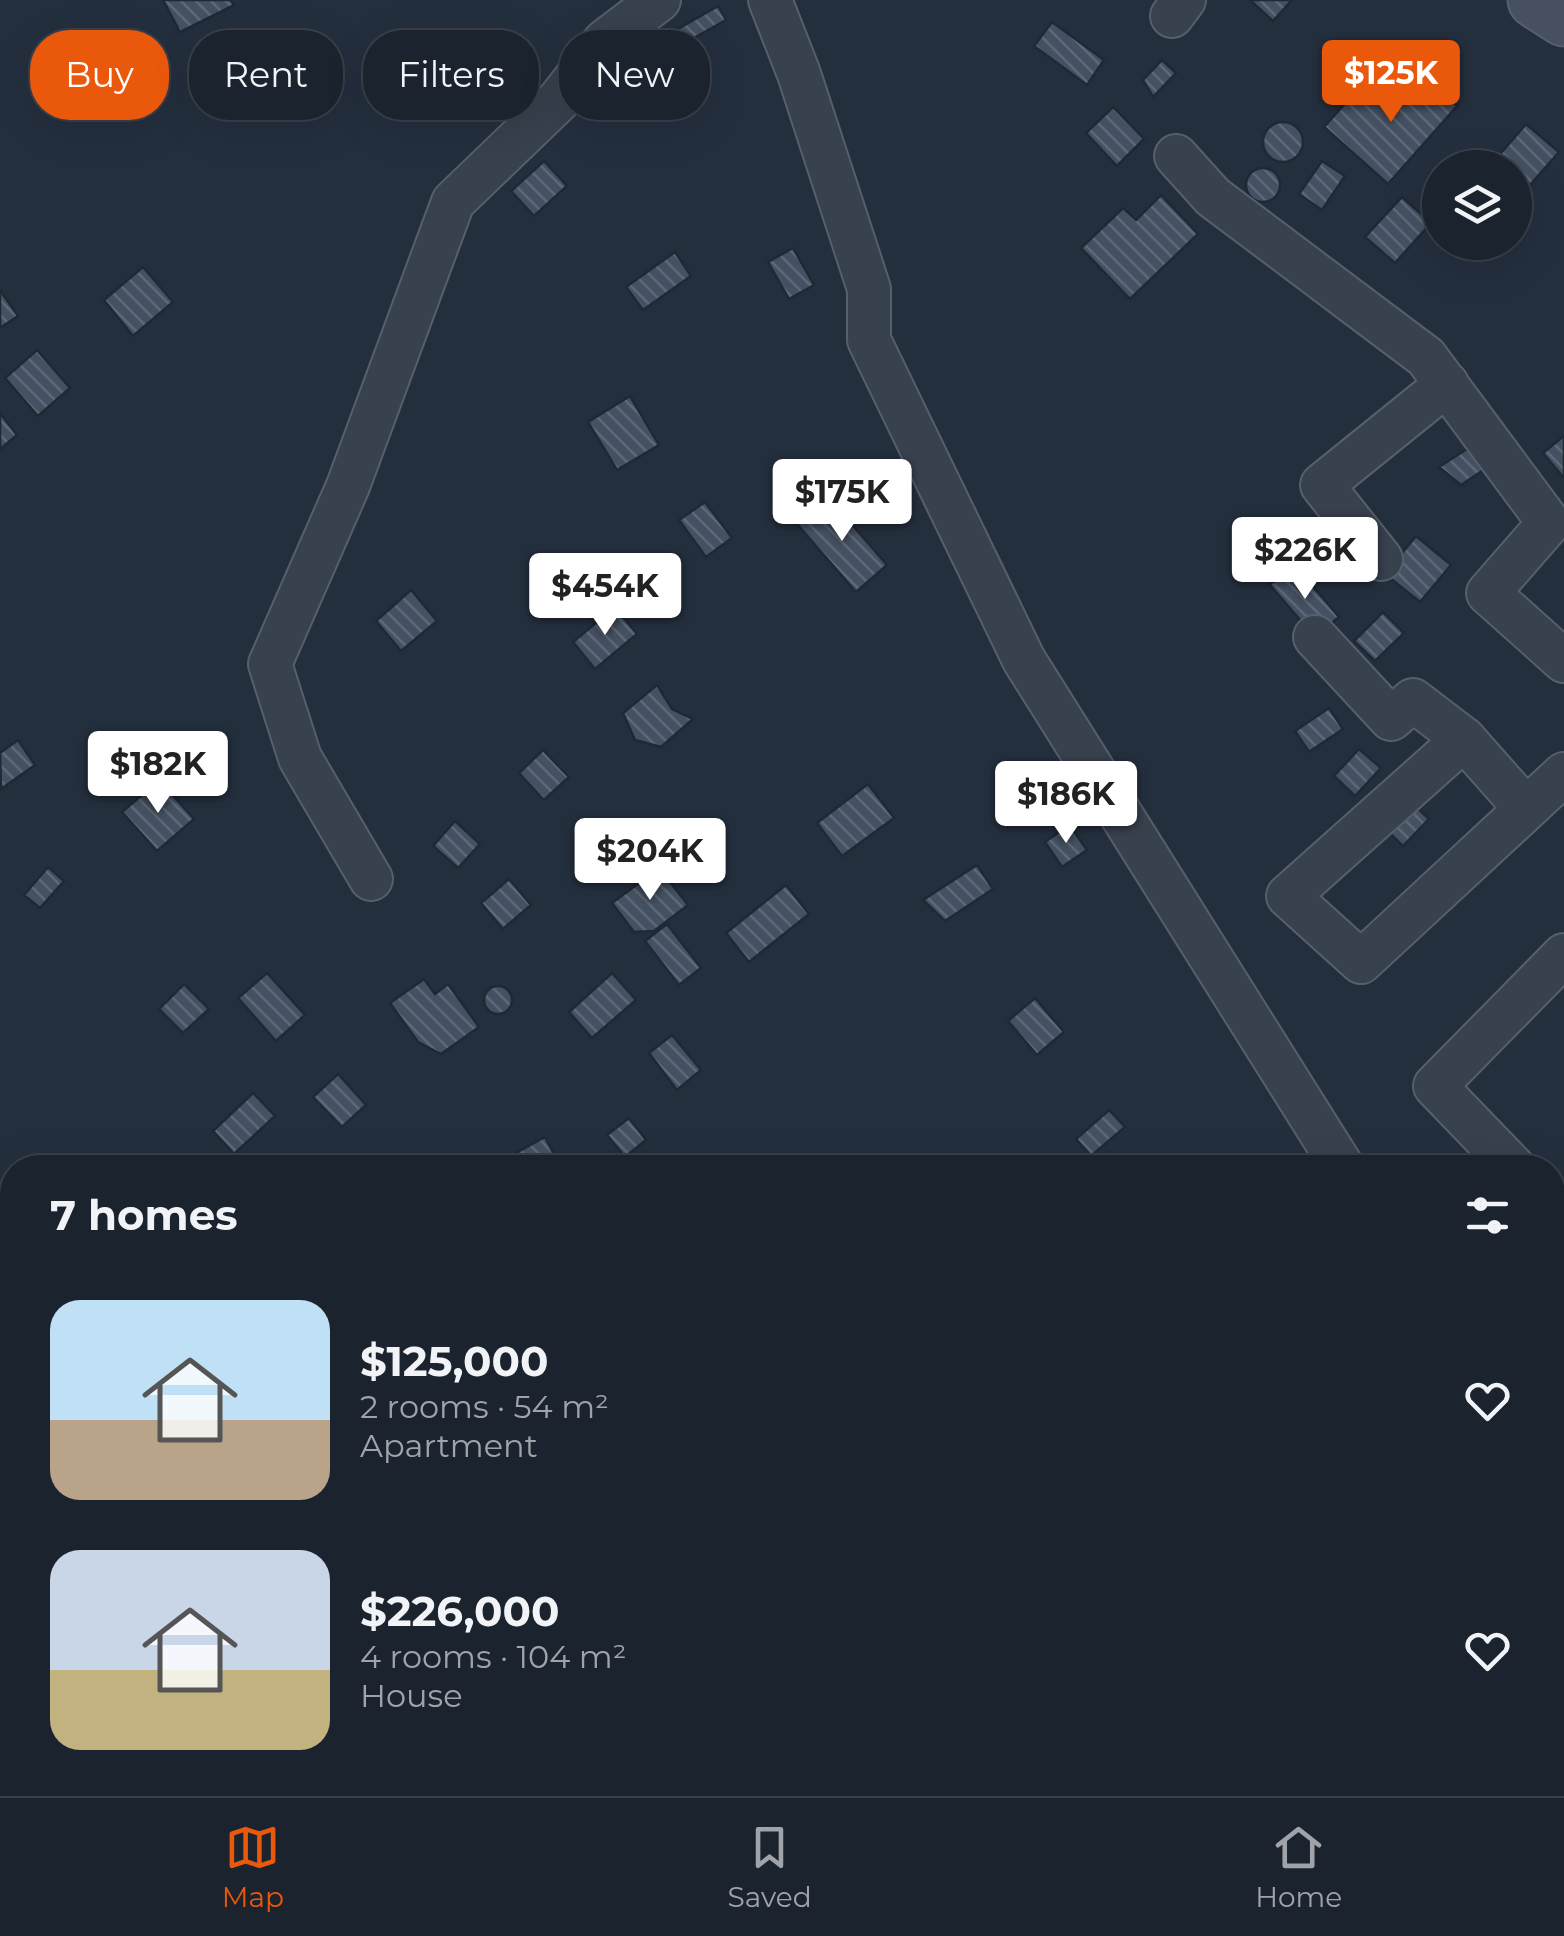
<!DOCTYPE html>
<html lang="en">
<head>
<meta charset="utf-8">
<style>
  body { margin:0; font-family:Montserrat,sans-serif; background:#242b36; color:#f1f3f6; height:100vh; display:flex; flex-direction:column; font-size:38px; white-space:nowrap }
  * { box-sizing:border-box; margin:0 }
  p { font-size:32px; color:#a0a4aa }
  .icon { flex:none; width:55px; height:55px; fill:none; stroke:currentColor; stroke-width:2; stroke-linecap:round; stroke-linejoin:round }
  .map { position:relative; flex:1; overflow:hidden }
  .details { position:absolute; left:0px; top:1155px; width:1565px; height:642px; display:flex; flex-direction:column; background:#1b232e; border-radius:40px 40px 0 0; box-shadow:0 10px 40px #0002,0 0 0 2px #39404a }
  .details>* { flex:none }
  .guide { position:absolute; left:30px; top:30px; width:1000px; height:90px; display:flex; gap:20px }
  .tools { position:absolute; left:1422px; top:150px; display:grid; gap:20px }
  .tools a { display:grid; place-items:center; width:110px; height:110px; border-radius:50%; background:#1b232e; box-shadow:0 10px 40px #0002,0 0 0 2px #39404a; font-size:50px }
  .price { position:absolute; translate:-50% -85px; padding:0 22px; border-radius:10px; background:#fff; color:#222; font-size:32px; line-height:65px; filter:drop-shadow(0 2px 5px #0008) }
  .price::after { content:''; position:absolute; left:50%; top:60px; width:30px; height:22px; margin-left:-15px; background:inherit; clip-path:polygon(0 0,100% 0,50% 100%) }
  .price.selected { background:#ea580c; color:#fff }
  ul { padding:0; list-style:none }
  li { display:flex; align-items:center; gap:30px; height:250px; padding:0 50px }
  li span { display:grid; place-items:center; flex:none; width:280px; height:200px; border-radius:30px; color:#555 }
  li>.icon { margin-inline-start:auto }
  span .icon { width:120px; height:120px; fill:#fffc; stroke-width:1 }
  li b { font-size:42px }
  h2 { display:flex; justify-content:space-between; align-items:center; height:120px; padding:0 50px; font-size:42px }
  .chip { padding:0 35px; border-radius:40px; background:#1b232e; box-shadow:0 10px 40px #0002,0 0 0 2px #39404a; font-size:35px; line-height:90px }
  .chip.selected { background:#ea580c; color:#fff }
  .menu { display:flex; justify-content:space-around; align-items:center; height:140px; border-top:2px solid #39404a; background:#1b232e; font-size:28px; color:#a0a4aa }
  .menu a { display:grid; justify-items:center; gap:5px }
  .menu .selected { color:#ea580c }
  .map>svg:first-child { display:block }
</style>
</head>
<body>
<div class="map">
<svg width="1564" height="1796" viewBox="0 0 1564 1796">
  <defs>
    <pattern id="building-back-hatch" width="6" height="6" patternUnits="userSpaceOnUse" patternTransform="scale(2.5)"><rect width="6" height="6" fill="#455162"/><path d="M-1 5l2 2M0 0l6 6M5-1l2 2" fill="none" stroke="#5d6877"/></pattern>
  </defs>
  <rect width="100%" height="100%" fill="#242f3e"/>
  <g fill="url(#building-back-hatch)" stroke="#1f2835" stroke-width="2.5">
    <polygon points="163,0 231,0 234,5 180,32"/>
    <polygon points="1250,0 1292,0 1273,21"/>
    <polygon points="718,6 726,20 665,54 657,41"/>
    <polygon points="1052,22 1104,60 1087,85 1034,46"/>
    <polygon points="513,33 531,64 488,89 470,58"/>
    <polygon points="1162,60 1176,73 1153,97 1143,80"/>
    <polygon points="1419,71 1457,106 1388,184 1324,127 1361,86 1386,108"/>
    <polygon points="1113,107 1144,139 1117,166 1086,133"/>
    <circle cx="1283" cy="142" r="20"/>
    <polygon points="1526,124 1559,152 1515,202 1515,168 1488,168"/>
    <polygon points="544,161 567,186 534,216 511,191"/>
    <polygon points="1322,161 1345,176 1322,210 1299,194"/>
    <circle cx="1263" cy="185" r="17"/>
    <polygon points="1440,179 1440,217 1421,201"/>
    <polygon points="1161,195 1198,234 1130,299 1081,248 1123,208 1136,220"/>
    <polygon points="1402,197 1431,223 1395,263 1365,237"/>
    <polygon points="793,248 814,285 789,299 768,262"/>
    <polygon points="675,252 691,276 643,310 626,287"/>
    <polygon points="143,267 173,302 133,336 104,300"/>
    <polygon points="0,290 18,316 0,328"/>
    <polygon points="37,350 70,388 38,416 5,378"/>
    <polygon points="630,396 659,445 617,470 588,422"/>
    <polygon points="0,413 17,435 0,449"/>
    <polygon points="1564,436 1564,476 1563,477 1543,453"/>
    <polygon points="1473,445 1488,467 1461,485 1439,467"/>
    <polygon points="828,497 887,565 856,592 797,524"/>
    <polygon points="705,502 732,538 706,557 679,520"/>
    <polygon points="1416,536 1451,565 1420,602 1385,574"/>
    <polygon points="1299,570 1339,617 1315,637 1269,584"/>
    <polygon points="411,590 437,621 401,651 376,621"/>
    <polygon points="615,607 637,634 595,669 573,642"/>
    <polygon points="1383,612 1404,633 1375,661 1354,641"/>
    <polygon points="657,685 672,709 693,719 661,747 635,740 623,713"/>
    <polygon points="1329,708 1343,729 1309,752 1295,731"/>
    <polygon points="18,740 35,765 1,789 0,753"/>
    <polygon points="1359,749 1381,768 1355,796 1334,776"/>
    <polygon points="543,750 569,777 544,800 519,773"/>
    <polygon points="159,780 194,819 157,851 122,812"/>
    <polygon points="868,784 894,818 842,856 817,823"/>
    <polygon points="1404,795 1429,819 1403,846 1378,822"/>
    <polygon points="455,821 480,844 458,868 433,846"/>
    <polygon points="1069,825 1087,850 1062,867 1045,842"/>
    <polygon points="977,865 993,889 945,921 923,900"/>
    <polygon points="48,867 64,881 40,908 24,895"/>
    <polygon points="659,868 688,905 654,931 634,932 612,903"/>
    <polygon points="509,879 531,905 503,929 481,903"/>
    <polygon points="786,885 809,914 749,962 726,933"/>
    <polygon points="667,924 701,968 679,985 645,941"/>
    <polygon points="267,973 305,1015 276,1041 238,998"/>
    <polygon points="612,973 636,1000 592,1038 569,1012"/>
    <polygon points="424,979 435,994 448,984 479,1027 441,1054 418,1042 390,1003"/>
    <polygon points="184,984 209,1009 183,1033 159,1009"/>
    <circle cx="498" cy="1000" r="14"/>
    <polygon points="1035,998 1064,1032 1037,1055 1008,1021"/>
    <polygon points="672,1035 701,1070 677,1090 649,1053"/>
    <polygon points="338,1074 366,1105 342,1127 313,1097"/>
    <polygon points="253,1093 275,1116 234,1154 213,1131"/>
    <polygon points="1109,1110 1125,1127 1091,1156 1076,1139"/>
    <polygon points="629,1118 646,1140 625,1157 607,1135"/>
    <polygon points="545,1137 561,1168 510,1168 516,1153"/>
  </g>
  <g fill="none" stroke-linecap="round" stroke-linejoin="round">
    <g stroke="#565f6c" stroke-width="46">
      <g id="minor">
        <polyline points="770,0 799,74 869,289 869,340 1024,660 1343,1168"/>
        <polyline points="1172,16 1184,0"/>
        <polyline points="1176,156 1213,197 1426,357 1549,523 1488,593 1564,661"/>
        <polyline points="1381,559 1322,485 1447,384"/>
        <polyline points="1315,637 1391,719 1413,700 1464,739"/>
        <polyline points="1526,809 1464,739 1288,896 1361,962 1564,774"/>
        <polyline points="371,879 300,758 270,664 348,486 453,202 558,101 605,41 659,0"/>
        <polyline points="1514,1168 1435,1086 1564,955"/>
        <polyline points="1552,1291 1564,1277"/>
        <polyline points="1552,1501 1564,1520"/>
      </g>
    </g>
    <g stroke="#565f6c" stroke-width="59">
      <polyline id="secondary" points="1536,0 1564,18"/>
    </g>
    <use href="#minor" stroke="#38414e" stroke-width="42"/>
    <use href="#secondary" stroke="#465061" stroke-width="55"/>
  </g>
</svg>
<div class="tools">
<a><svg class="icon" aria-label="layers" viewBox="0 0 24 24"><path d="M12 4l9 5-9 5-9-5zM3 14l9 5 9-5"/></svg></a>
</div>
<b class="price selected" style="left:1391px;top:125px">$125K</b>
<b class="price" style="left:842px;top:544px">$175K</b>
<b class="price" style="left:1305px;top:602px">$226K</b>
<b class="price" style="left:605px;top:638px">$454K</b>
<b class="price" style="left:158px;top:816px">$182K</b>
<b class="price" style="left:1066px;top:846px">$186K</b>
<b class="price" style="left:650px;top:903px">$204K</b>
<div class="guide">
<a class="chip selected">Buy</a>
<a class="chip">Rent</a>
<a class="chip">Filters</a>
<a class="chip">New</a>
</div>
<section class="details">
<h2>7 homes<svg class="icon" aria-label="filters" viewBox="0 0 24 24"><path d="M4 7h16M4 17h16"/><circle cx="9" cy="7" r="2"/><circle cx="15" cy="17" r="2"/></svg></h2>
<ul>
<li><span style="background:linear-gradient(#bfe0f5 60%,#b9a48a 0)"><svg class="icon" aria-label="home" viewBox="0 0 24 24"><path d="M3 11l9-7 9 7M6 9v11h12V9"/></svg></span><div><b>$125,000</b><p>2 rooms · 54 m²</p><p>Apartment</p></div><svg class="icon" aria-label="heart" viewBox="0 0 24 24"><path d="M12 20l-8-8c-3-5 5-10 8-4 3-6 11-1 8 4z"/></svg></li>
<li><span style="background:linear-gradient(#c9d6e8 60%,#c2b280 0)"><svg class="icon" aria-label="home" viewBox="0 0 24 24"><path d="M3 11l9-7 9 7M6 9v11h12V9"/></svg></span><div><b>$226,000</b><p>4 rooms · 104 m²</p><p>House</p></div><svg class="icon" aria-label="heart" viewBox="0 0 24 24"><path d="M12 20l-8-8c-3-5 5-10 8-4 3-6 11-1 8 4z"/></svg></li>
</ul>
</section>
</div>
<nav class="menu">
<a class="selected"><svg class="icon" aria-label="map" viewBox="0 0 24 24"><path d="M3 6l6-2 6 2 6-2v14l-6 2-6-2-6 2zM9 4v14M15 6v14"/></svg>Map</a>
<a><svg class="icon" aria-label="saved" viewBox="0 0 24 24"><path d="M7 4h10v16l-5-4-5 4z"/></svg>Saved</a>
<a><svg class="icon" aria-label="home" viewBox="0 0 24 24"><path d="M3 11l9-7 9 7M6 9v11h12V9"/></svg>Home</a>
</nav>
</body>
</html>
